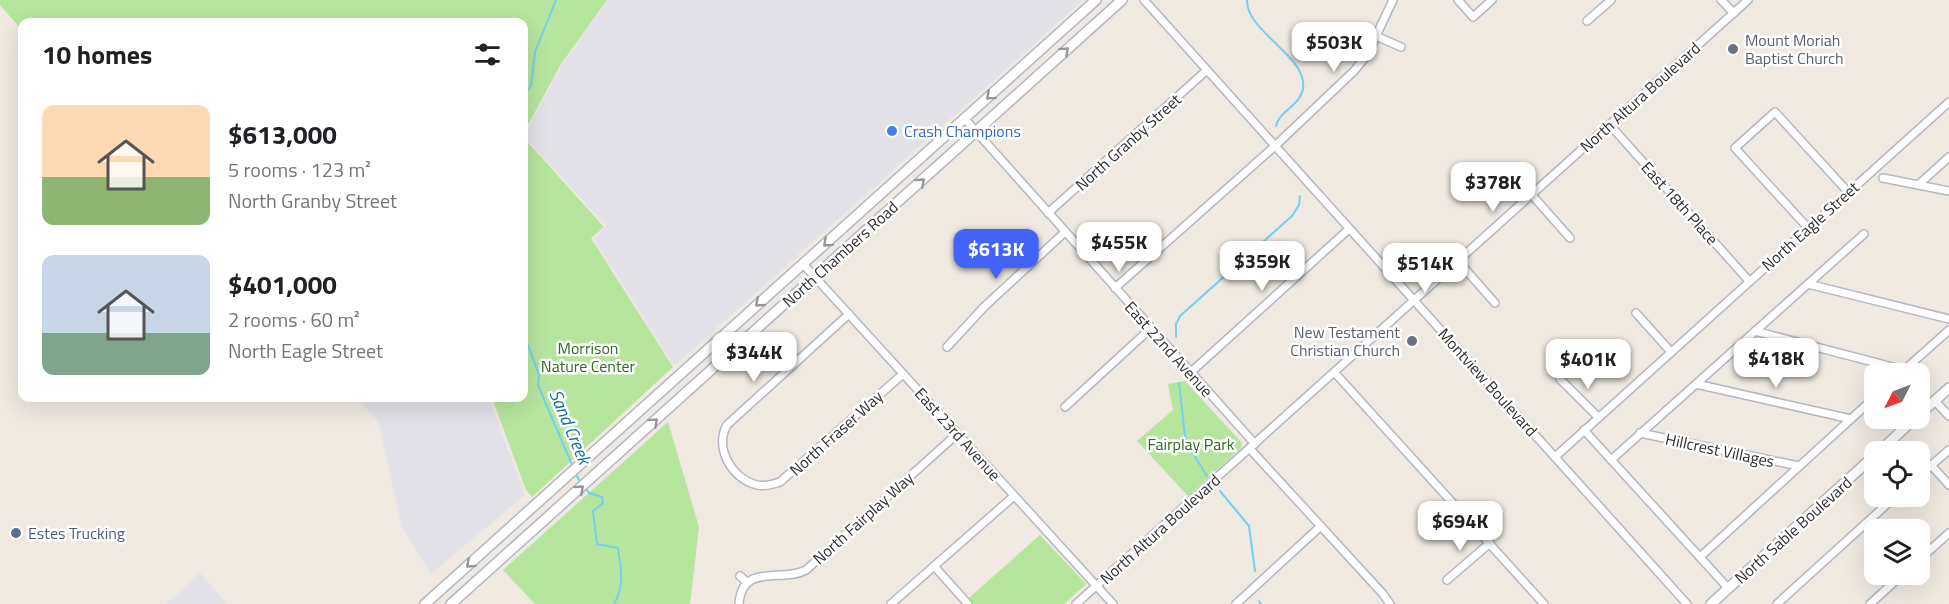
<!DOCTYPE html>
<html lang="en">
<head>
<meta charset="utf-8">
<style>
  body { margin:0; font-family:"Titillium Web",sans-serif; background:#f2f2f2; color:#202124; height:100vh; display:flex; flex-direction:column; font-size:22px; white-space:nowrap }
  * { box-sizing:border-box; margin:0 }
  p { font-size:20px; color:#757577 }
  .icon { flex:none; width:33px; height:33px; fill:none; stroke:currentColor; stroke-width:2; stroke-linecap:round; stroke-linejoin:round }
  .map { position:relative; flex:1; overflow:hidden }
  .sheet { position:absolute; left:18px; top:18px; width:510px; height:384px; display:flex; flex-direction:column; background:#fff; border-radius:12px; box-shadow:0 6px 24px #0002 }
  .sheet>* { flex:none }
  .needle { width:39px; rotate:228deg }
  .controls { position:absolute; left:1864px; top:363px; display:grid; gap:12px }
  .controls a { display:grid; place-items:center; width:66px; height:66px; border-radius:12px; background:#fff; box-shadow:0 6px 24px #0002; font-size:30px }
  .price { position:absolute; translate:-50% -51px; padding:0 14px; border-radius:12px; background:#fff; color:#222; font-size:20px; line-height:39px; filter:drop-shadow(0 2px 3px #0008) }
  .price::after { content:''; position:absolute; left:50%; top:36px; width:18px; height:14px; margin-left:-9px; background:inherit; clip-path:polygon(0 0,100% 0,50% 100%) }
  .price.selected { background:#4264fb; color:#fff }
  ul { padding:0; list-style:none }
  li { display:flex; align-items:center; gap:18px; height:150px; padding:0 24px }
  li span { display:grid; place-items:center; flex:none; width:168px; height:120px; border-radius:12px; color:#555 }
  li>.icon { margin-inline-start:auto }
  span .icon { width:72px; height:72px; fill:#fffc; stroke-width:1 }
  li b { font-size:26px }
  h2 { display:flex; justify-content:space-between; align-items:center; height:72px; padding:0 24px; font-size:26px }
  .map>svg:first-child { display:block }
</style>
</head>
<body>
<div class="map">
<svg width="1949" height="604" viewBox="0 0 1949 604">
  <rect width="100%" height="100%" fill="#efe9e1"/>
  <g fill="#e3e1e8">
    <polygon points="608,0 1083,0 674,366 594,239 606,226 524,136 562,65"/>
    <polygon points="357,398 489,398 525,495 431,574 402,527 378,421"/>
    <polygon points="200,573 227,604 166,604"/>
  </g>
  <g fill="#b6e59e">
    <polygon points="0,0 607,0 561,64 524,132 524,22 22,22 22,30 0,5"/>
    <polygon points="524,138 604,227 591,238 673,367 532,497 526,490 492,398 524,398"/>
    <polygon points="1185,381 1242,443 1241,448 1188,496 1137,441 1173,410 1168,384"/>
    <polygon points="668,422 699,527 690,604 535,604 503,570"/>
    <polygon points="1040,535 1086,584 1064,604 974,604 969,598"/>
  </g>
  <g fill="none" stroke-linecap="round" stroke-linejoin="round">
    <g stroke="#75cff0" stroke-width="2">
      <path d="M1247 0C1246 32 1308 56 1303 89 1300 106 1279 111 1276 126"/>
      <polyline points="524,95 531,86 535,52 556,0"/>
      <polyline points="524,334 539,375 538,385 573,467"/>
      <polyline points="1176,337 1176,324 1180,316 1292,216 1299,205 1300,196"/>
      <polyline points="1179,383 1185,436 1192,452 1207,476"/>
      <polyline points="575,473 581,483"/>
      <path d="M585 487 589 493 602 497 603 503 593 511 597 544 618 548C621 569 625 585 614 604"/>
      <polyline points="1220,491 1249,526 1255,571"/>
      <polyline points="1259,601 1261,604"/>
    </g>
    <g stroke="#b4b7c1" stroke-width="10">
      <g id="street">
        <polyline points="1144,0 1687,604"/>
        <polyline points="1458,0 1473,17 1492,0"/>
        <polyline points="1721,0 1734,13"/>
        <polyline points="1587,21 1611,0"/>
        <polyline points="1376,36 1401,47"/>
        <polyline points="965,119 1255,444"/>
        <polyline points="1610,125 1749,281"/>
        <polyline points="1883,178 1949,191"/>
        <polyline points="1918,185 1949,157"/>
        <polyline points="1532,195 1570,238"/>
        <polyline points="1048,213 1207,70"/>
        <polyline points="1808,228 1735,148 1775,112 1848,192"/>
        <polyline points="1458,261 1495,303"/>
        <polyline points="803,264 1113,604"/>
        <polyline points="1808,284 1949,319"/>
        <polyline points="1115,288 1275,146 1354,71 1367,55 1393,0"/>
        <polyline points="1636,313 1671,352"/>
        <path d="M849 314 727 425C714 448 732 479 757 485 765 487 773 484 780 482L903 374"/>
        <polyline points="1755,331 1904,370"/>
        <polyline points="947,347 984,307 1065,232"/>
        <polyline points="1191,372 1349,229"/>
        <polyline points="1902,372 1949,330"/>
        <polyline points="1335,373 1544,604"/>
        <polyline points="1560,379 1598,417"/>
        <polyline points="1696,384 1851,419"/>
        <polyline points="1935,401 1949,416"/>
        <polyline points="1065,407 1151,328"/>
        <polyline points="1584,430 1728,588"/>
        <polyline points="1640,433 1799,466"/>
        <polyline points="1250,449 1383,594 1390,604"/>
        <polyline points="1555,457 1949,102"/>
        <polyline points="1611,460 1864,234"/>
        <polyline points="1931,465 1949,485"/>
        <polyline points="1920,475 1949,450"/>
        <polyline points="1700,557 1875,397"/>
        <polyline points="1920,559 1949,533"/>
        <polyline points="934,566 968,604"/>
        <polyline points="740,576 748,583"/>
        <polyline points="1447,580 1490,543"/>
        <path d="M739 604C742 562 782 583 806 570L957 434"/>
        <polyline points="891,604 1014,496"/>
        <polyline points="1076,604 1748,0"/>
        <polyline points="1236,604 1321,526"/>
        <polyline points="1777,604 1896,496"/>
        <polyline points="1870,604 1903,574"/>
      </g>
    </g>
    <g stroke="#b4b7c1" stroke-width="12">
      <g id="secondary">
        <polyline points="1920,414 1949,388"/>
        <polyline points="1879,452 1915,418"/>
        <polyline points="425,604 1096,0"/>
        <polyline points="451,604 1122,0"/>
        <polyline points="1711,604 1875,455"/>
      </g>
    </g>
    <use href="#street" stroke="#fff" stroke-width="7"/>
    <use href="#secondary" stroke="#fff" stroke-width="9"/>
  </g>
  <defs><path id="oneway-chevron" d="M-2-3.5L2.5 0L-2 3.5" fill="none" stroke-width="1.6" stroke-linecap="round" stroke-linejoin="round" transform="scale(1.5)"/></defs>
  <g stroke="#969696">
    <use href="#oneway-chevron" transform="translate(1065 51) rotate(-42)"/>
    <use href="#oneway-chevron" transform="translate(990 96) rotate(138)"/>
    <use href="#oneway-chevron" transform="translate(921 182) rotate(-42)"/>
    <use href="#oneway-chevron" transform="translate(827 243) rotate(138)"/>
    <use href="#oneway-chevron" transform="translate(759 303) rotate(138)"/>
    <use href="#oneway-chevron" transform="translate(654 422) rotate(-42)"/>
    <use href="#oneway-chevron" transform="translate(580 489) rotate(-42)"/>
    <use href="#oneway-chevron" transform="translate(470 564) rotate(138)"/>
  </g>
  <g fill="#6b7280" stroke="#fff" stroke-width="2">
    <circle cx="1733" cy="49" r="6"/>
    <circle cx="1412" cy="341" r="6"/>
  </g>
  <circle fill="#3f7fe0" stroke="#fff" stroke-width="2" cx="892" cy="131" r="6"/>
  <circle fill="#5c6f8a" stroke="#fff" stroke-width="2" cx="16" cy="533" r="6"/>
  <g text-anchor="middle" stroke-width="5" stroke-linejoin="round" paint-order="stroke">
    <g font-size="16" fill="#5b616d" stroke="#fff" text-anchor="start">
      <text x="1745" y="46">Mount Moriah<tspan x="1745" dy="18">Baptist Church</tspan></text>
      <text x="1400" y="338" text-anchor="end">New Testament<tspan x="1400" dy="18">Christian Church</tspan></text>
    </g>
    <g font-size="16" fill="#2e2e2e" stroke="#fff">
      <text transform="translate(1640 97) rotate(-42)" y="6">North Altura Boulevard</text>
      <text transform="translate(1128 142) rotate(-42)" y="6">North Granby Street</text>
      <text transform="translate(1680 203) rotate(48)" y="6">East 18th Place</text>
      <text transform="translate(1810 226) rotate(-42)" y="6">North Eagle Street</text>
      <text transform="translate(840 254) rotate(-42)" y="6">North Chambers Road</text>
      <text transform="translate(1169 349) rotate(48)" y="6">East 22nd Avenue</text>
      <text transform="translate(1488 382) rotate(48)" y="6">Montview Boulevard</text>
      <text transform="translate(836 433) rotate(-42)" y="6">North Fraser Way</text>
      <text transform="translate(958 434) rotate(48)" y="6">East 23rd Avenue</text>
      <text transform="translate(1720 450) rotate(12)" y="6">Hillcrest Villages</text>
      <text transform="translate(863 518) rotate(-42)" y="6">North Fairplay Way</text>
      <text transform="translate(1160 529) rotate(-42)" y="6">North Altura Boulevard</text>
      <text transform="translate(1793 530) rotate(-42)" y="6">North Sable Boulevard</text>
    </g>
    <g font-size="16" fill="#366cbe" stroke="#fff" text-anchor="start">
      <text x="904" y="137">Crash Champions</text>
    </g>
    <g font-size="16" fill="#2c6e1b" stroke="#fff">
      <text x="588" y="354">Morrison<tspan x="588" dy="18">Nature Center</tspan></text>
      <text x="1191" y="450">Fairplay Park</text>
    </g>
    <g font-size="16" fill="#4e5e75" stroke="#fff" text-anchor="start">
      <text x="28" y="539">Estes Trucking</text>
    </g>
    <g font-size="18" font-style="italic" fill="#0d6fa3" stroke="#fff">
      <text transform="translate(570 427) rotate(67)" y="6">Sand Creek</text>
    </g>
  </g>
</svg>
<div class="controls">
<a><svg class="needle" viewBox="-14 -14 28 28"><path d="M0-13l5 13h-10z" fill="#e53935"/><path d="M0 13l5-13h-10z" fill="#757577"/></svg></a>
<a><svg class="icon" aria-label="locate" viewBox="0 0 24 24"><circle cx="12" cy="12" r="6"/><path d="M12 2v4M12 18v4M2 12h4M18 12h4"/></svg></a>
<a><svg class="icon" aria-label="layers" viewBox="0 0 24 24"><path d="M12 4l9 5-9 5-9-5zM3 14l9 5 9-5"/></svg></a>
</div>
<b class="price" style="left:1334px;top:73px">$503K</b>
<b class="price" style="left:1493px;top:213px">$378K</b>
<b class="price" style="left:1119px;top:273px">$455K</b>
<b class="price selected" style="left:996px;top:280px">$613K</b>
<b class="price" style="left:1262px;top:292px">$359K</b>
<b class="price" style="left:1425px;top:294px">$514K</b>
<b class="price" style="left:754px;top:383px">$344K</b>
<b class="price" style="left:1776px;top:389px">$418K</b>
<b class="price" style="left:1588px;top:390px">$401K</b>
<b class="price" style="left:1460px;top:552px">$694K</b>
<section class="sheet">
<h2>10 homes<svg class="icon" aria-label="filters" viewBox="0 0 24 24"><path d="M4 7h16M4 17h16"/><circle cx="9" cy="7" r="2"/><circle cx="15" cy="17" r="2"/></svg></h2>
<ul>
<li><span style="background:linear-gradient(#ffd9b3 60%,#8fb573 0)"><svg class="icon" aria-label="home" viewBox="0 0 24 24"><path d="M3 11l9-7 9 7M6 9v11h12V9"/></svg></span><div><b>$613,000</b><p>5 rooms · 123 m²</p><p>North Granby Street</p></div></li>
<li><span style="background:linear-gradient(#c9d6e8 65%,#7fa58c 0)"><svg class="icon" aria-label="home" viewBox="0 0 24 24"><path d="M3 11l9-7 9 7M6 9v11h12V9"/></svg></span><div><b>$401,000</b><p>2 rooms · 60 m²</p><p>North Eagle Street</p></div></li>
</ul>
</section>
</div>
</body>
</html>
